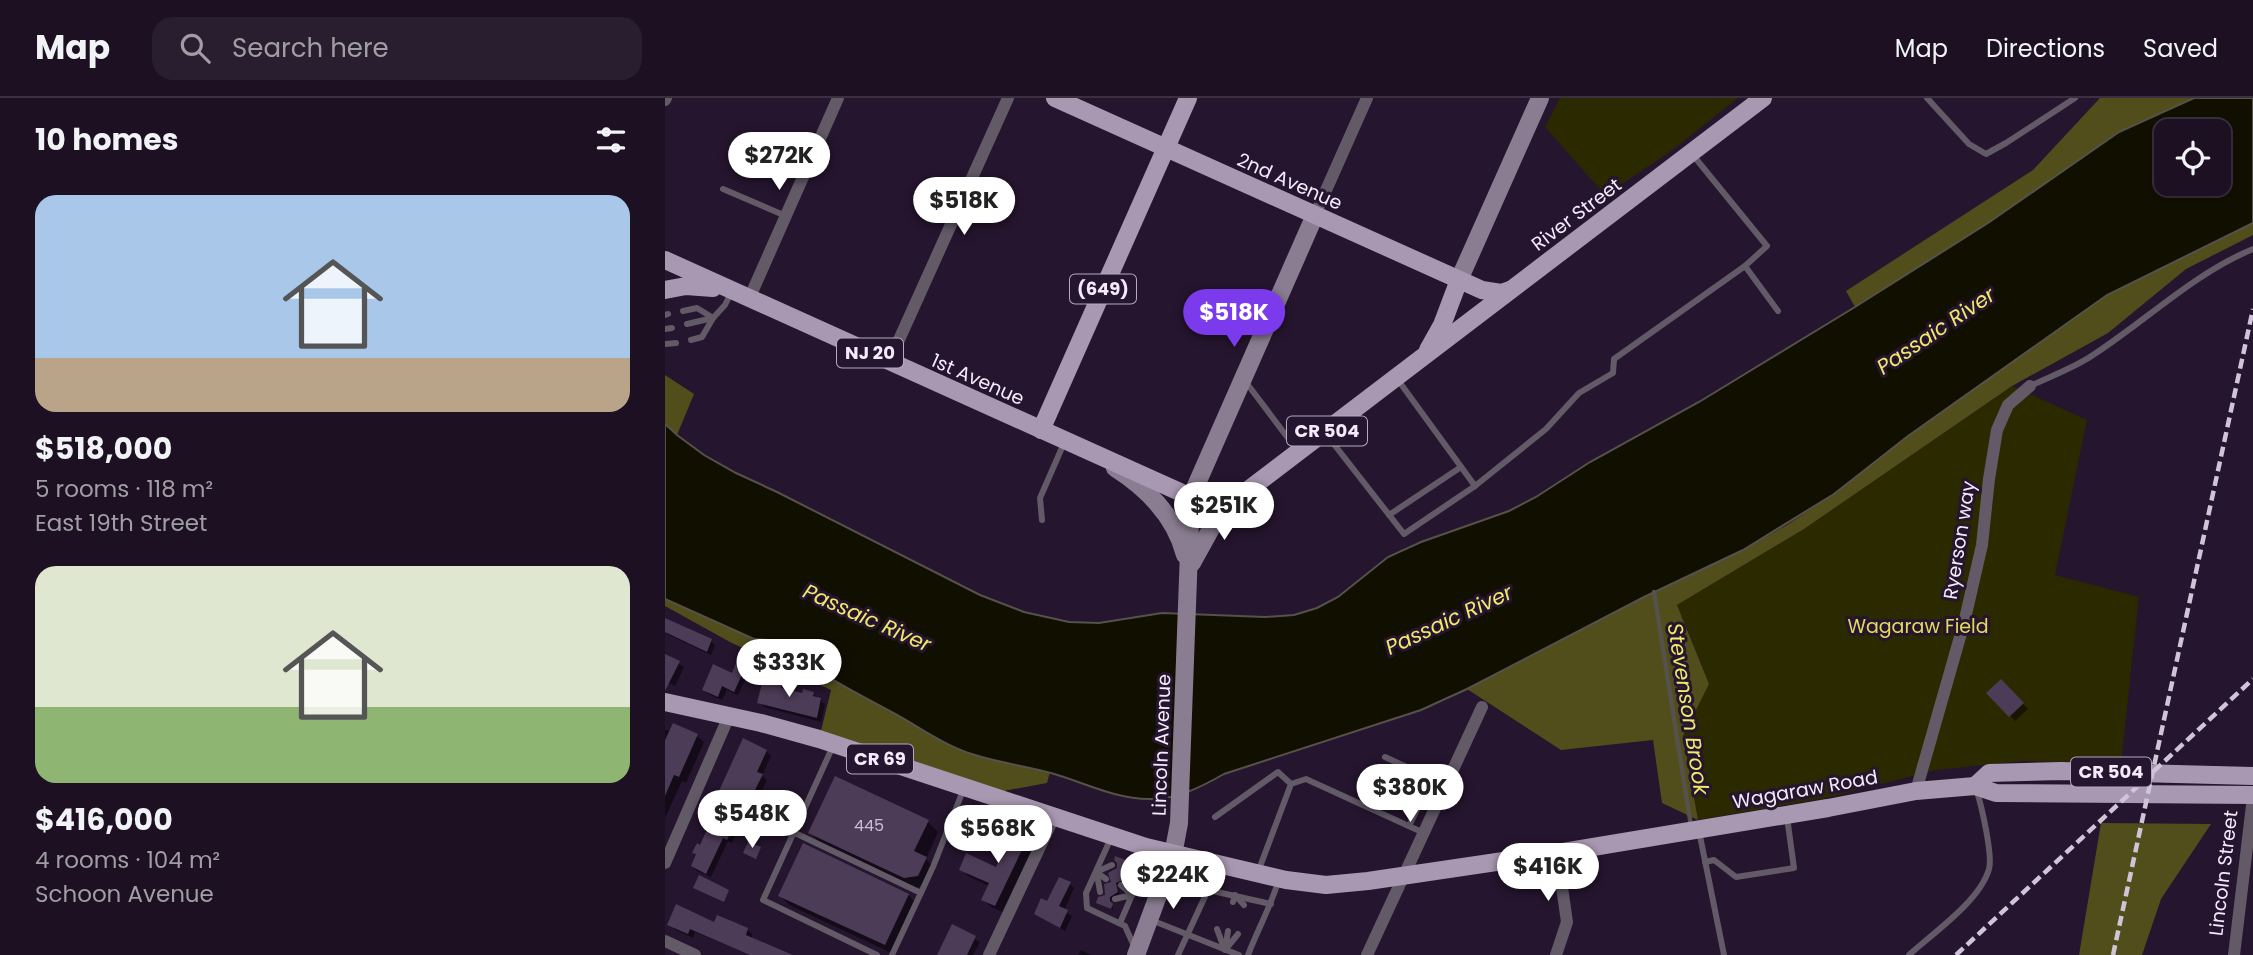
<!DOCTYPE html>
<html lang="en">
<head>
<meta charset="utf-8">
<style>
  body { margin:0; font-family:Poppins,sans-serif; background:#291e2f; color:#f1f3f6; height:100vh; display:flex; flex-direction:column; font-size:26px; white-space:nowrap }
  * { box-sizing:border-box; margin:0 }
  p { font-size:23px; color:#a09da5 }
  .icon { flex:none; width:38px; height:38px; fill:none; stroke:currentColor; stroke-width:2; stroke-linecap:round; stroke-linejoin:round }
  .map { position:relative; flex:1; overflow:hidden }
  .details { display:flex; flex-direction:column; background:#1c1022; width:665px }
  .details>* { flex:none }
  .buttons { position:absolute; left:1489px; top:21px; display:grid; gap:14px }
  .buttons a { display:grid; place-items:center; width:77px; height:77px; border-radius:14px; background:#1c1022; box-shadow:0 2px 5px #0004,0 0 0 2px #3a3040; font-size:35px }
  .price { position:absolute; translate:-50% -60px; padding:0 16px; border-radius:24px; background:#fff; color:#222; font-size:23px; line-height:46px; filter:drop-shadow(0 2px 4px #0008) }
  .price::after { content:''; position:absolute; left:50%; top:42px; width:21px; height:16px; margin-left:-10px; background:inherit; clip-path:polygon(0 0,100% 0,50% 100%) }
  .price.current { background:#7c3aed; color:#fff }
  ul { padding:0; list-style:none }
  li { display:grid; align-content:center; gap:14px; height:371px; padding:0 35px }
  li span { display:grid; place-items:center; height:217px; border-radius:21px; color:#555 }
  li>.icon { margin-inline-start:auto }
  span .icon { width:126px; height:126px; fill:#fffc; stroke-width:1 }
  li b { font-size:30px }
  h2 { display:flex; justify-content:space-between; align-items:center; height:84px; padding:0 35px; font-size:30px }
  header { display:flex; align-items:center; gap:42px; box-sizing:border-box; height:98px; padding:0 35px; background:#1c1022; border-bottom:2px solid #3a3040 }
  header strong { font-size:33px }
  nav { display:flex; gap:38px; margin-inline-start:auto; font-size:24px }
  .search { width:490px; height:63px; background:#291e2f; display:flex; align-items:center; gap:18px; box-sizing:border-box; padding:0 24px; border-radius:21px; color:#a09da5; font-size:26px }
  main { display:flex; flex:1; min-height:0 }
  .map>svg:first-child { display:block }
</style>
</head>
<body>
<header>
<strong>Map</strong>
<div class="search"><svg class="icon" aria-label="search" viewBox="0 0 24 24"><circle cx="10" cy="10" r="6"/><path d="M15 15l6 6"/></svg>Search here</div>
<nav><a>Map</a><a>Directions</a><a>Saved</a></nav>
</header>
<main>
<section class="details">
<h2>10 homes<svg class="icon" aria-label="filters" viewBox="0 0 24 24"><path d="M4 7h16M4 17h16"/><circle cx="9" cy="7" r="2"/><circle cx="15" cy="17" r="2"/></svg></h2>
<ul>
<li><span style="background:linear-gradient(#a9c7e8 75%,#b9a48a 0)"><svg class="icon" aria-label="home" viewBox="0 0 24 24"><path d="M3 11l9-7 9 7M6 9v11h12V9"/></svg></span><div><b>$518,000</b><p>5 rooms · 118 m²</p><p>East 19th Street</p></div></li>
<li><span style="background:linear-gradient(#dfe7d0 65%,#8fb573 0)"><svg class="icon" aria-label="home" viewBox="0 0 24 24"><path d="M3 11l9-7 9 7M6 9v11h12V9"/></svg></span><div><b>$416,000</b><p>4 rooms · 104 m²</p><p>Schoon Avenue</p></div></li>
</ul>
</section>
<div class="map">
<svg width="1588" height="857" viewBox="0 0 1588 857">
  <rect width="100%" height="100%" fill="#25152e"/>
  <g fill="#2b2900">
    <polygon points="895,0 1073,0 1005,54 940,97 880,29"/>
    <polygon points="1347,288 1422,322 1390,477 1474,499 1456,665 1357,663 1271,672 1161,700 1033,722 1018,638 1044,586 1012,507 1139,431"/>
  </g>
  <g fill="#514e1c">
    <polygon points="1435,0 1529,0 1454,34 1323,125 1190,209 1181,193 1368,72"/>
    <polygon points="1588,125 1588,137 1521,171 1443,235 1347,288 1139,431 1012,507 1044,586 1018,638 1033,722 997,705 988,642 896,652 802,591 979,499 1078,452 1122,427 1169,396 1243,338 1432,202"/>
    <polygon points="0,277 29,296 12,337 0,326"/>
    <polygon points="0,501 89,541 115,543 131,558 151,572 273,641 326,662 385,674 382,685 322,696 154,641 166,592 65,544 0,508"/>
    <polygon points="1436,725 1546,726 1496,801 1477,857 1414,857"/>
  </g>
  <path fill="#110f00" stroke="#55514b" stroke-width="2" fill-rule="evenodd" d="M1529 0H1588V125L1442 197 1243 338 1169 396 1078 452 979 499 802 591 756 612 559 676C536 689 511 702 484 701 450 701 418 684 386 675 357 667 326 664 298 653 274 644 254 629 232 617 192 595 149 575 115 543L89 541 0 501V326L12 337 39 357 71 375 112 394 315 497 359 514 404 524 434 525 497 515 600 519 629 517 652 510 673 499 723 459 756 444 844 413 871 399 925 364 1034 304 1190 209 1323 125 1454 34ZM1502 33H1554V86H1502Z"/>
  <g fill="#0007">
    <polygon points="0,528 46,543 50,547 46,557 2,536"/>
    <polygon points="77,556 97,563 101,568 98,576 85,571 73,597 62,592 57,602 43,596 39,592 68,577"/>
    <polygon points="0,558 19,569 10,588 0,583"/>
    <polygon points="1336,583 1363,611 1350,623 1324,595"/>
    <polygon points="116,587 121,592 138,597 148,596 156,602 160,607 156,624 99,609 94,604"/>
    <polygon points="0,632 32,638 39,644 21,685 17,683 0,720"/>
    <polygon points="101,653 106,658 97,678 102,682 94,698 90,697 67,745 63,743 46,779 32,773 28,768 60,696 56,693"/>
    <polygon points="263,724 273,734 261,761 271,771 263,787 250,790 156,745 145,735"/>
    <polygon points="366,732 373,739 337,814 325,808 318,801 324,788 303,778 296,771 332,771"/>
    <polygon points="465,765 465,770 458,773 459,784 451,787 455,795 446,801 448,812 435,806 448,785 445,776"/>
    <polygon points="405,786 409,790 399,813 407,818 400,833 371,815"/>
    <polygon points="243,797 253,807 231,857 126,808 115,798"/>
    <polygon points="4,826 50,826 82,832 87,836 86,857 30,834 28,840 9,831"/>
    <polygon points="288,829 315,844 308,857 272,857"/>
    <polygon points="416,852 426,857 413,857"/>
  </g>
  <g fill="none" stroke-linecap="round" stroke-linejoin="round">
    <polyline stroke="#55514b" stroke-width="4.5" points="989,494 1026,728"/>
  </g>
  <g fill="#4d3c57">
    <polygon points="0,520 47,541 42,554 0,534"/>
    <polygon points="76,553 98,562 93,573 81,568 69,594 57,588 53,599 37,592 48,566 67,575"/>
    <polygon points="0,556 15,563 0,593"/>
    <polygon points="98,581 117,586 116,590 137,595 138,591 149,594 148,598 156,600 152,620 92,605"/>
    <polygon points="1336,581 1359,605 1344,619 1321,595"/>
    <polygon points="8,625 33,636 14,679 9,677 0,698 0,642"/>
    <polygon points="78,640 102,652 92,674 98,676 89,694 85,693 62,742 58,740 41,776 26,768 31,756 27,755 32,745 35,747 55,703 59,695 54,693"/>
    <polygon points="170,678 264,722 249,753 262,759 253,778 239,780 143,735"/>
    <polygon points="353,724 367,731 330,808 316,802 324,785 294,772 301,755 331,769"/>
    <polygon points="83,744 96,749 91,761 78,755"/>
    <polygon points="138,745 244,796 220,847 113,798"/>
    <polygon points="450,758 466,764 464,769 457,772 458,782 451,785 453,794 445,799 445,803 448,806 446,811 431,805 433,799 440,797 439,786 446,784 443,775 452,770 452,765 449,762"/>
    <polygon points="34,777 64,792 59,804 28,790"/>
    <polygon points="394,779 406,784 394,808 403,812 395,830 369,816 376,800 382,803"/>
    <polygon points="11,806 49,824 52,817 69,824 83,830 81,837 128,857 85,857 25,831 23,836 2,827"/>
    <polygon points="287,826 311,838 302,857 272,857"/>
  </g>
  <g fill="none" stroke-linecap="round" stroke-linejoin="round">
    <g stroke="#625a67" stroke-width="6">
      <polyline points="1262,0 1304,46 1321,56 1341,45 1410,0"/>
      <polyline points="1027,56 1102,148 1080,168"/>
      <polyline points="58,91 121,118"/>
      <polyline points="18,213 32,210 48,220"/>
      <polyline points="0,217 3,216"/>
      <polyline points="22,226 48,220"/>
      <polyline points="0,231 7,230"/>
      <polyline points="26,242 37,239 48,220 60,207 66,195"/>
      <polyline points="0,246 11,245"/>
      <polyline points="733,282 810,388 881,331 914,295 948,275 949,261 1080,168 1113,213"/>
      <polyline points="580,283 632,352"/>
      <path d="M1365 288C1386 278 1409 270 1428 257 1482 222 1528 176 1588 151"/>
      <polyline points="661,336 739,436 810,388"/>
      <polyline points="724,417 796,369"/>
      <polyline points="377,422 375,400 399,345"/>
      <polyline points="168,648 98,802 212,857"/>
      <polyline points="720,659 759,677 763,690"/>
      <polyline points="550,719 613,674 626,686"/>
      <polyline points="744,728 763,690 777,696"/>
      <polyline points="1034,733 1059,857"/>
      <polyline points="130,735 256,795"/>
      <polyline points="446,740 421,795 422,810 460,828 469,848"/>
      <polyline points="1040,764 1049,762 1071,779 1129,770 1122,719"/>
      <polyline points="593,774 626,686 641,681 759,735"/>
      <polyline points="432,776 435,794"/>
      <polyline points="441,781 431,774 447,767"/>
      <polyline points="456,787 467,797 462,774"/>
      <polyline points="543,792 606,806"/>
      <polyline points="450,801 467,797 455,825"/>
      <polyline points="568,804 570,797 579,807"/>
      <polyline points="486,822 574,857"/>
      <polyline points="552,831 559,850"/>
      <polyline points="563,833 560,852 573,836"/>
      <polyline points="227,857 268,769 299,690"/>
      <polyline points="513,857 543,792 549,767"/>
      <path d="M583 857C593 831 606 808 614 781"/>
      <path d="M1244 857C1268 835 1315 803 1324 771 1328 757 1316 705 1311 691"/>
    </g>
    <g stroke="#625a67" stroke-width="12">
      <polyline points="0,2 1,0"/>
      <polyline points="650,117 702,0"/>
      <polyline points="84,201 173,0"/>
      <polyline points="224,264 343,0"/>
      <polyline points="1251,693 1299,525 1317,447 1324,381 1332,332 1343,307 1365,288"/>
      <polyline points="0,765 64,618"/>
      <polyline points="0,843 30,857"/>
      <polyline points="324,857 389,719"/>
      <polyline points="702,857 817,609"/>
      <polyline points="891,857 902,824 892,755"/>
      <polyline points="1569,857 1588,699"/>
    </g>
    <g stroke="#8a7d91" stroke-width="18">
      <polyline points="794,182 875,0"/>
      <path d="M450 370C483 391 510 418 520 457"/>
      <polyline points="527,465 548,427 574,399"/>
      <polyline points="471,857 508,757 514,725 526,399 650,117"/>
    </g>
    <g stroke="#a998b2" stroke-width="18">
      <polyline points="390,0 817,192 836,195 845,192"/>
      <polyline points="0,162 526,399 556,406 574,399 1098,0"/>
      <polyline points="0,192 21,188 48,190"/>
      <polyline points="763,252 777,227 794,182"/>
      <polyline points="376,332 523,0"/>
      <polyline points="0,604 96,625 154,641 481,749 621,782 661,787 703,783 892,755 1163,710 1251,693 1310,688 1331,695 1588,697"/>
      <polyline points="1310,688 1324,675 1396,673 1588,678"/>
    </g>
    <g stroke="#d0c4d7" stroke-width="4.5" stroke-dasharray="10 5" stroke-linecap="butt">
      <polyline points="1291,857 1588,581"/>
      <polyline points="1448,857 1588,211"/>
    </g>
  </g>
  <g text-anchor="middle" stroke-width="6" stroke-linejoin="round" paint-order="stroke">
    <g font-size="16" fill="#cbbed2">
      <text x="204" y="733">445</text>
    </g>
    <g fill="#25152e" stroke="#b7aabe" stroke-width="2">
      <rect x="405" y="176.5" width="66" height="29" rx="5"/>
      <rect x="172" y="240.5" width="66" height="29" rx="5"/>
      <rect x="622" y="318.5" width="80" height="29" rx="5"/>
      <rect x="182" y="646.5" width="66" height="29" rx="5"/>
      <rect x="1406" y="659.5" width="80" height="29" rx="5"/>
    </g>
    <g font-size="18" font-weight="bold" fill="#f5eafb">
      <text x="438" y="197">(649)</text>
      <text x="205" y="261">NJ 20</text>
      <text x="662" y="339">CR 504</text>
      <text x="215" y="667">CR 69</text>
      <text x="1446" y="680">CR 504</text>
    </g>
    <g font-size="19" fill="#f5eafb" stroke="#25152e">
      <text transform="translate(625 83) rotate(24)" y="7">2nd Avenue</text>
      <text transform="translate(911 116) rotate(-37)" y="7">River Street</text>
      <text transform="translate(313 281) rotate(24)" y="7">1st Avenue</text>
      <text transform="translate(1294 442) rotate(-81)" y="7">Ryerson way</text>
      <text transform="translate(496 647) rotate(-88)" y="7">Lincoln Avenue</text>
      <text transform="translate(1140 691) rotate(-10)" y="7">Wagaraw Road</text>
      <text transform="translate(1558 775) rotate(-83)" y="7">Lincoln Street</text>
    </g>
    <g font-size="19" fill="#e2db5d" stroke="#25152e">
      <text x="1253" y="535">Wagaraw Field</text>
    </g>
    <g font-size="21" font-style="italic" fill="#f0e96c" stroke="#25152e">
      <text transform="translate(1271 233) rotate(-34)" y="7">Passaic River</text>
      <text transform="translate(202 520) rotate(24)" y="7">Passaic River</text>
      <text transform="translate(784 522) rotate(-25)" y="7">Passaic River</text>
      <text transform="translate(1023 611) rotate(81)" y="7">Stevenson Brook</text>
    </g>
  </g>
</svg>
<div class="buttons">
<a><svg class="icon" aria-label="locate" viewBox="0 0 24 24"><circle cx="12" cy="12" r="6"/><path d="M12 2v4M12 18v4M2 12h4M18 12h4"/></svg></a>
</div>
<b class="price" style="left:114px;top:94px">$272K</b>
<b class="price" style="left:299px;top:139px">$518K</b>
<b class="price current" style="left:569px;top:251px">$518K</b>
<b class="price" style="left:559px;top:444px">$251K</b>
<b class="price" style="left:124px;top:601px">$333K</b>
<b class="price" style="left:745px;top:726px">$380K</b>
<b class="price" style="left:87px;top:752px">$548K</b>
<b class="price" style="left:333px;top:767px">$568K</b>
<b class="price" style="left:883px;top:805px">$416K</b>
<b class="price" style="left:508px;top:813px">$224K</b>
</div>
</main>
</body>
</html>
